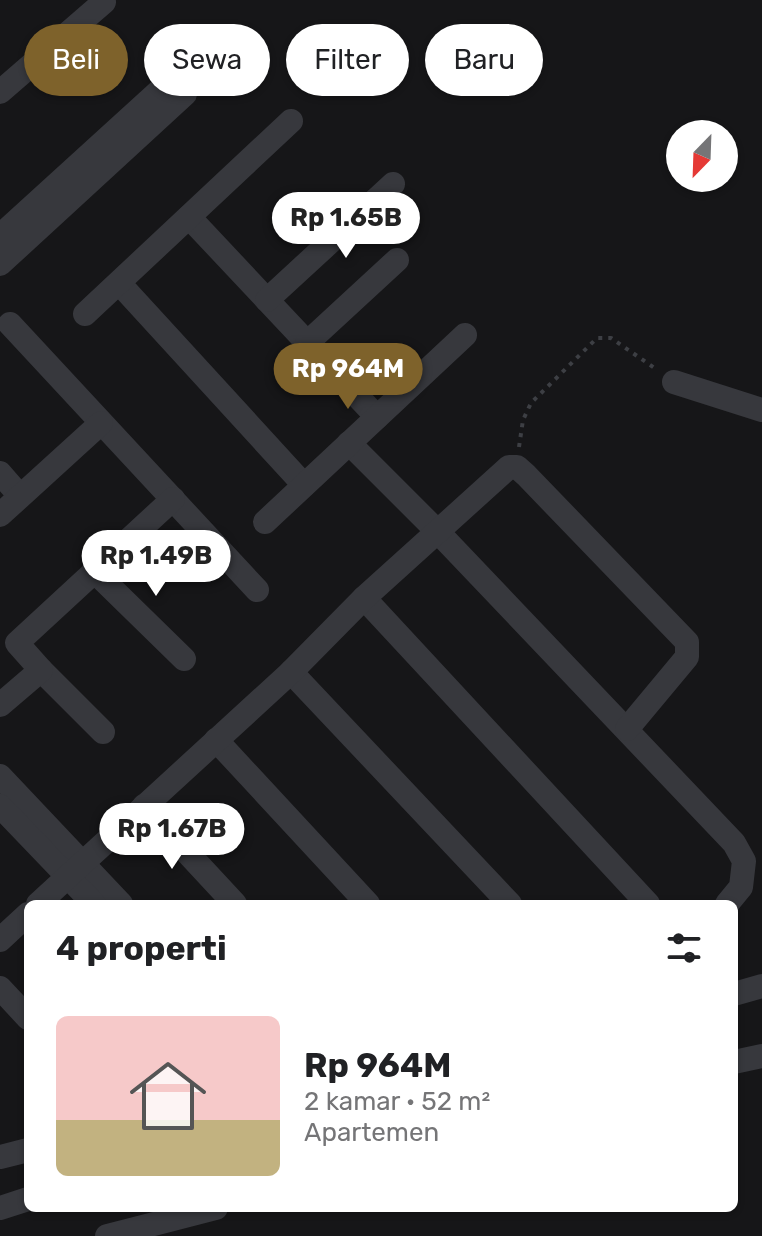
<!DOCTYPE html>
<html lang="id">
<head>
<meta charset="utf-8">
<style>
  body { margin:0; font-family:Rubik,sans-serif; background:#f2f2f2; color:#202124; height:100vh; display:flex; flex-direction:column; font-size:30px; white-space:nowrap }
  * { box-sizing:border-box; margin:0 }
  p { font-size:26px; color:#757577 }
  .icon { flex:none; width:44px; height:44px; fill:none; stroke:currentColor; stroke-width:2; stroke-linecap:round; stroke-linejoin:round }
  .map { position:relative; flex:1; overflow:hidden }
  .side { position:absolute; left:24px; top:900px; width:714px; height:312px; display:flex; flex-direction:column; background:#fff; border-radius:12px; box-shadow:0 2px 6px #0004 }
  .side>* { flex:none }
  .hud { position:absolute; left:24px; top:24px; width:714px; height:72px; display:flex; gap:16px }
  .needle { width:52px; rotate:203deg }
  .buttons { position:absolute; left:666px; top:120px; display:grid; gap:16px }
  .buttons a { display:grid; place-items:center; width:72px; height:72px; border-radius:50%; background:#fff; box-shadow:0 2px 6px #0004; font-size:40px }
  .price { position:absolute; translate:-50% -68px; padding:0 18px; border-radius:28px; background:#fff; color:#222; font-size:26px; line-height:52px; filter:drop-shadow(0 2px 4px #0008) }
  .price::after { content:''; position:absolute; left:50%; top:48px; width:24px; height:18px; margin-left:-12px; background:inherit; clip-path:polygon(0 0,100% 0,50% 100%) }
  .price.selected { background:#7e622b; color:#fff }
  ul { padding:0; list-style:none }
  li { display:flex; align-items:center; gap:24px; height:200px; padding:0 32px }
  li+li { border-top:2px solid #e0e0e0 }
  li span { display:grid; place-items:center; flex:none; width:224px; height:160px; border-radius:12px; color:#555 }
  li>.icon { margin-inline-start:auto }
  span .icon { width:96px; height:96px; fill:#fffc; stroke-width:1 }
  li b { font-size:34px }
  h2 { display:flex; justify-content:space-between; align-items:center; height:96px; padding:0 32px; font-size:34px }
  .tag { padding:0 28px; border-radius:36px; background:#fff; box-shadow:0 2px 6px #0004; font-size:28px; line-height:72px }
  .tag.selected { background:#7e622b; color:#fff }
  .map>svg:first-child { display:block }
</style>
</head>
<body>
<div class="map">
<svg width="762" height="1236" viewBox="0 0 762 1236">
  <rect width="100%" height="100%" fill="#161618"/>
  <g fill="none" stroke-linecap="round" stroke-linejoin="round">
    <polyline stroke="#3d3f44" stroke-width="4" stroke-dasharray="4 6" stroke-linecap="butt" points="519,447 523,420 531,403 597,338 611,338 656,369"/>
    <g stroke="#37383d" stroke-width="24">
      <polyline points="0,92 104,2"/>
      <polyline points="189,217 377,417"/>
      <polyline points="0,236 169,82 178,77 186,86 185,94 0,264"/>
      <polyline points="119,283 304,485"/>
      <polyline points="267,300 393,184"/>
      <polyline points="85,314 291,121"/>
      <polyline points="10,324 257,590"/>
      <polyline points="307,343 397,260"/>
      <polyline points="674,382 762,410"/>
      <polyline points="349,443 437,531 734,843 744,861 741,887 727,904"/>
      <polyline points="0,473 20,496"/>
      <polyline points="0,515 101,423"/>
      <polyline points="265,522 465,335"/>
      <polyline points="95,572 184,659"/>
      <polyline points="364,598 648,904"/>
      <polyline points="41,670 103,732"/>
      <polyline points="291,672 510,904"/>
      <polyline points="0,705 41,670 17,643 173,499"/>
      <polyline points="216,740 368,904"/>
      <polyline points="0,776 121,904"/>
      <polyline points="0,806 94,904"/>
      <polyline points="144,806 235,904"/>
      <polyline points="38,904 291,672 364,598 509,467 517,467 526,475 687,642 687,657 627,729"/>
      <polyline points="0,940 28,914"/>
      <polyline points="0,988 28,1018"/>
      <polyline points="734,994 762,986"/>
      <polyline points="734,1062 762,1056"/>
      <polyline points="0,1157 28,1150"/>
      <polyline points="0,1208 28,1199"/>
      <polyline points="107,1236 216,1208"/>
    </g>
  </g>
</svg>
<div class="buttons">
<a><svg class="needle" viewBox="-14 -14 28 28"><path d="M0-13l5 13h-10z" fill="#e53935"/><path d="M0 13l5-13h-10z" fill="#757577"/></svg></a>
</div>
<b class="price" style="left:346px;top:260px">Rp 1.65B</b>
<b class="price selected" style="left:348px;top:411px">Rp 964M</b>
<b class="price" style="left:156px;top:598px">Rp 1.49B</b>
<b class="price" style="left:172px;top:871px">Rp 1.67B</b>
<div class="hud">
<a class="tag selected">Beli</a>
<a class="tag">Sewa</a>
<a class="tag">Filter</a>
<a class="tag">Baru</a>
</div>
<section class="side">
<h2>4 properti<svg class="icon" aria-label="filters" viewBox="0 0 24 24"><path d="M4 7h16M4 17h16"/><circle cx="9" cy="7" r="2"/><circle cx="15" cy="17" r="2"/></svg></h2>
<ul>
<li><span style="background:linear-gradient(#f6c9c9 65%,#c2b280 0)"><svg class="icon" aria-label="home" viewBox="0 0 24 24"><path d="M3 11l9-7 9 7M6 9v11h12V9"/></svg></span><div><b>Rp 964M</b><p>2 kamar · 52 m²</p><p>Apartemen</p></div></li>
</ul>
</section>
</div>
</body>
</html>
